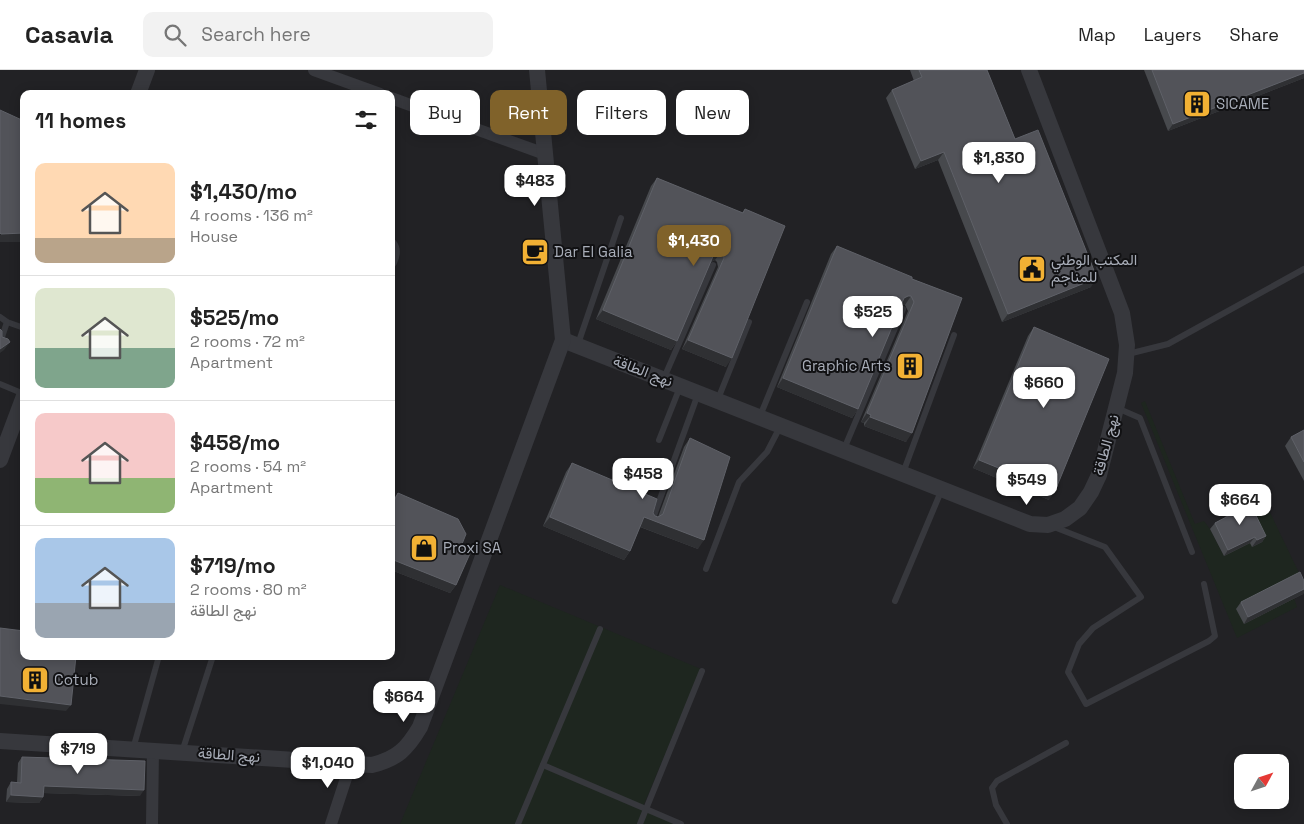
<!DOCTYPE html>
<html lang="en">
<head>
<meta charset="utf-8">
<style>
  body { margin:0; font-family:"Space Grotesk",Vazirmatn,sans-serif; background:#f2f2f2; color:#222; height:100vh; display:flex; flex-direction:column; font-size:19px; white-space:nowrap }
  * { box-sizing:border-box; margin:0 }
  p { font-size:16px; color:#767676 }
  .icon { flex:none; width:28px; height:28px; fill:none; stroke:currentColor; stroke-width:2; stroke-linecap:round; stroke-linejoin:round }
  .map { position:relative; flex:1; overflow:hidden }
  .side { position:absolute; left:20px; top:20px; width:375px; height:570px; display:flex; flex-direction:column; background:#fff; border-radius:10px; box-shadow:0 2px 12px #0003 }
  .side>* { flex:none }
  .guide { position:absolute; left:410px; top:20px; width:475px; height:45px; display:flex; gap:10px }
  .needle { width:32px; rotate:50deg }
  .buttons { position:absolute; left:1234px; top:684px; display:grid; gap:10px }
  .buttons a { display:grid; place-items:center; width:55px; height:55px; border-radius:10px; background:#fff; box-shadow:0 2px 12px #0003; font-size:25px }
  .price { position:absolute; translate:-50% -42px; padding:0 11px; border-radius:10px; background:#fff; color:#222; font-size:16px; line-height:32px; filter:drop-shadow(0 1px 2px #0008) }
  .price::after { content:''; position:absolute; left:50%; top:30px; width:15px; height:11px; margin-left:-8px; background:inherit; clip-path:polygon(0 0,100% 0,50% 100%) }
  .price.on { background:#80622a; color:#fff }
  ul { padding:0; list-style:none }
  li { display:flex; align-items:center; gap:15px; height:125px; padding:0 15px }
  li+li { border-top:1px solid #e0e0e0 }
  li span { display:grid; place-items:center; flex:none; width:140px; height:100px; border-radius:10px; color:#555 }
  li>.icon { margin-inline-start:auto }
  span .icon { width:60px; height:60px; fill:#fffc; stroke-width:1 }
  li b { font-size:21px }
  h2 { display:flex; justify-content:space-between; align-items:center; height:60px; padding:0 15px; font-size:21px }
  .pill { padding:0 18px; border-radius:10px; background:#fff; box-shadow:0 2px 12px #0003; font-size:18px; line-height:45px }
  .pill.on { background:#80622a; color:#fff }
  header { display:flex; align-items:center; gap:30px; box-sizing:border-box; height:70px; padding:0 25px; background:#fff; border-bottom:1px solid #e0e0e0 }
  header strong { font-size:24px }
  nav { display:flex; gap:28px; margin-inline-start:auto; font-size:18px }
  .search { width:350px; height:45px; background:#f2f2f2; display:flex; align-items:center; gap:12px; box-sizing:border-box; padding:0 18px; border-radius:10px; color:#767676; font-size:19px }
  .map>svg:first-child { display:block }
</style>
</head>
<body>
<header>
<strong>Casavia</strong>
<div class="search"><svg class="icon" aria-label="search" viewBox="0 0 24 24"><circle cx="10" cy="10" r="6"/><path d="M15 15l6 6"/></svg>Search here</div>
<nav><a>Map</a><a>Layers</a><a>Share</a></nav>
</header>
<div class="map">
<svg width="1304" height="754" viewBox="0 0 1304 754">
  <rect width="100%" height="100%" fill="#161618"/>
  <path fill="#222225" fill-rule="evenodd" d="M0 0H1304V754H0ZM24 24H391V586H24ZM1242 692H1280V730H1242Z"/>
  <g fill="#1e261f">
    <polygon points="1145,331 1195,454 1204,451 1210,459 1224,486 1245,439 1264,430 1302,509 1243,554 1294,528 1297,537 1237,568 1141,333"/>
    <polygon points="500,515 701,599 642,739 676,754 400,754"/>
  </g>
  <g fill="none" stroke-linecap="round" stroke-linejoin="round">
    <g stroke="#37383d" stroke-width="6">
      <polyline points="0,247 7,252 24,258"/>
      <polyline points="0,273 7,252"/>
      <polyline points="578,274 621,148"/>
      <polyline points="1128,284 1168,274 1304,199"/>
      <polyline points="664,308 713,195"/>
      <polyline points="0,314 24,324"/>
      <polyline points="718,329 749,252"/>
      <polyline points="1117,338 1140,348 1192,482"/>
      <polyline points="760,346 807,232"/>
      <polyline points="659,370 680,317"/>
      <polyline points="844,379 903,239"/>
      <polyline points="903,403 954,265"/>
      <polyline points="652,451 698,324"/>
      <polyline points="1054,457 1105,477 1141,527 1093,558 1079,574 1068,602 1086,634 1209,571 1215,566 1204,514"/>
      <polyline points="706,499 739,412 767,382 780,357"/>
      <polyline points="895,531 942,419"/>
      <polyline points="133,679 159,586"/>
      <polyline points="182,682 213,586"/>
      <polyline points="543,695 681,754"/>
      <polyline points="518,754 600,559"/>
      <polyline points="640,754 702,601"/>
      <polyline points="1007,754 996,735 992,718 997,711 1066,673"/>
    </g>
    <g stroke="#37383d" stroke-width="12">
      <polyline points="314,0 380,24"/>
      <polyline points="391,28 545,84"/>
      <path d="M391 174C396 180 394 186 391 192"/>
      <polyline points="152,754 153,680"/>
      <polyline points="331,754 351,693"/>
    </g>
    <g stroke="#37383d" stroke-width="16">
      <polyline points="138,24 147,0"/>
      <polyline points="563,270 1030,454 1048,455 1065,449 1080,438 1091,422 1099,405 1125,303 1127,275 1122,243 1029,0"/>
      <polyline points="0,390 24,326"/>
      <path d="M0 671 372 695C397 689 407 679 420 657L563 270 537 0"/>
    </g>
  </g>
  <g fill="#47494d">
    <polygon points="910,0 987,0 1015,69 1091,217 1002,252 938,90 915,99 886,28 892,20 914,11"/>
    <polygon points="1144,0 1304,0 1304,8 1168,61"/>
    <polygon points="657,108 742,143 745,139 726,297 682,279 718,197 717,192 715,190 711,192 677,271 671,280 596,249 651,116"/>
    <polygon points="837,176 912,209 962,228 906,372 864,356 864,353 861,352 908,241 905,235 902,234 858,339 852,348 777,317 831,184"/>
    <polygon points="1034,257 1049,430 973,398 1028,266"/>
    <polygon points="1304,360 1304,411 1285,376 1291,367"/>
    <polygon points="690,368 698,479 640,457 630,481 624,490 543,456 566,402 572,393 653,443 655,446 658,447 684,377"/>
    <polygon points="398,423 462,474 456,515 450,523 391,500 391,432"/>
    <polygon points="1229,439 1266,466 1262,472 1252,477 1250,473 1224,486 1210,459 1215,453 1226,447 1224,445"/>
    <polygon points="1304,511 1304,522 1303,524 1244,554 1236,539 1241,532"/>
    <polygon points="22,687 140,726 44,723 43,727 39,733 6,732 7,719 11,712 17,712 18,693"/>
  </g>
  <g fill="#2f3033">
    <polygon points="1304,3 1304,8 1168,61 1173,54"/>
    <polygon points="944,82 938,90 915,99 921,91"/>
    <polygon points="24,163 24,172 0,172 0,165 1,164"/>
    <polygon points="721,182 715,190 708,193 714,184"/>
    <polygon points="1097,208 1091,217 1002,252 1008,244"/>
    <polygon points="908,226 911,226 905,235 902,234 904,228"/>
    <polygon points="603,240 677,271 671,280 596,249"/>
    <polygon points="688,270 732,288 726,297 682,279"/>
    <polygon points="10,272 4,280 0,283 0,279"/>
    <polygon points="783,308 858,339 852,348 777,317"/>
    <polygon points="867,343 871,345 864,353 861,352"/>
    <polygon points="870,347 912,363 906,372 864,356"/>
    <polygon points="979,390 1055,421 1049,430 973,398"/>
    <polygon points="550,447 630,481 624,490 543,456"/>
    <polygon points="644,447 704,470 698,479 638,456"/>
    <polygon points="1266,466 1262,472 1252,477 1257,470"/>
    <polygon points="1255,467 1250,473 1224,486 1228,480"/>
    <polygon points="391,489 456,515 450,523 391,500"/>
    <polygon points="1304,519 1304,522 1303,524 1244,554 1248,547"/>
    <polygon points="0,626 71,635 66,641 0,634"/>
    <polygon points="44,716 144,720 140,726 39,723"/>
    <polygon points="11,725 43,727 39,733 6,732"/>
  </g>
  <g fill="#525359" stroke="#5f6168">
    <polygon points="919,0 987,0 1015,69 1038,60 1097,208 1008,244 944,82 921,91 892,20 922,7"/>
    <polygon points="1152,0 1304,0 1304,3 1173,54"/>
    <polygon points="0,40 24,51 24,163 1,164 0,163"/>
    <polygon points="657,108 743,143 745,139 785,156 732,288 688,270 724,188 723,184 721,182 714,184 677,271 603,240"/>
    <polygon points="837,176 912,207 912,209 962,228 912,363 870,347 871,345 867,343 914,232 911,226 908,226 904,228 858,339 783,308"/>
    <polygon points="1034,257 1109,289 1055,421 979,390"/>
    <polygon points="0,259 2,261 2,267 8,269 10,272 0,279"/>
    <polygon points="1304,360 1304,392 1291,367"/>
    <polygon points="690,368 730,387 704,470 644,447 630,481 550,447 572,393 657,429 653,443 655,446 658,447 663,444"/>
    <polygon points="398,423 458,449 466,464 462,474 472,479 456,515 391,489 391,437"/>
    <polygon points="1248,429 1266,466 1257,470 1255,467 1228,480 1215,453 1232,444 1229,439"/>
    <polygon points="1300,502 1304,511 1304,519 1248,547 1241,532"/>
    <polygon points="0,558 24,561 24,586 76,586 71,635 0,626"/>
    <polygon points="22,687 145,691 144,720 44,716 43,727 11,725 11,712 21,713"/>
  </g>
  <defs>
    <g id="building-square" transform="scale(1.4375)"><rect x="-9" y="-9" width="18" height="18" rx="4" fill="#f2b134" stroke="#111113"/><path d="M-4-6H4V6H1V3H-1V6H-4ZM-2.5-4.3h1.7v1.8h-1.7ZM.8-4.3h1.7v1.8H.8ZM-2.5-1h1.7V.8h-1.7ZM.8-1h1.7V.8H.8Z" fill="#111"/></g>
    <g id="cafe-square" transform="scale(1.4375)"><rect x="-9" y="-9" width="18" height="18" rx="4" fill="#f2b134" stroke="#111113"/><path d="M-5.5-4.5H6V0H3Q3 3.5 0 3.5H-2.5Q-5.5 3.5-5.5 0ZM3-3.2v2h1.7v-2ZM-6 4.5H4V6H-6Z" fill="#111"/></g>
    <g id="civic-square" transform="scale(1.4375)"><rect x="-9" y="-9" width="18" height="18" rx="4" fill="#f2b134" stroke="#111113"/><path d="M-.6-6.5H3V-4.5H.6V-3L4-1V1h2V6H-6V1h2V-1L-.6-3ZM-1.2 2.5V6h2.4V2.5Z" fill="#111"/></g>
    <g id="shop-square" transform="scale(1.4375)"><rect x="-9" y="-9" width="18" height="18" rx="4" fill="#f2b134" stroke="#111113"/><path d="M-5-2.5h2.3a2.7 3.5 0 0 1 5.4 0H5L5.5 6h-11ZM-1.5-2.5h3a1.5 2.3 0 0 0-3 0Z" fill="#111"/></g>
  </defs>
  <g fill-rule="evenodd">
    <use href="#building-square" x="1197" y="34"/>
    <use href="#cafe-square" x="535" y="182"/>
    <use href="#civic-square" x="1032" y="199"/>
    <use href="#building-square" x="910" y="296"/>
    <use href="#shop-square" x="424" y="478"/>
    <use href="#building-square" x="35" y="610"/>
  </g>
  <g text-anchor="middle" stroke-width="4" stroke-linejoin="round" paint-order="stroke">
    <g font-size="15" fill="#a8adb8" stroke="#111113" text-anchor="start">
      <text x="1216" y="39">SICAME</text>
      <text x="554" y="187">Dar El Galia</text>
      <text x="1051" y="195">المكتب الوطني<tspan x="1051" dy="17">للمناجم</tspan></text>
      <text x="891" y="301" text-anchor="end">Graphic Arts</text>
      <text x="443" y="483">Proxi SA</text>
      <text x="54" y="615">Cotub</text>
    </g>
    <g font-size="15" fill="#a8adb8" stroke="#111113">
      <text transform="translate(643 301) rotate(21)" y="5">نهج الطاقة</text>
      <text transform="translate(1106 375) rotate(-75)" y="5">نهج الطاقة</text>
      <text transform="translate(229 685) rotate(4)" y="5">نهج الطاقة</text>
    </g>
  </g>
</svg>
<div class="buttons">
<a><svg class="needle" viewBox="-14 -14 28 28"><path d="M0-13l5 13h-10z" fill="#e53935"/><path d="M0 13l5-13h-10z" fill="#767676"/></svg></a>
</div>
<b class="price" style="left:999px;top:114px">$1,830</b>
<b class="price" style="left:535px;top:137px">$483</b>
<b class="price on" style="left:694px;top:197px">$1,430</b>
<b class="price" style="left:873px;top:268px">$525</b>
<b class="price" style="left:1044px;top:339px">$660</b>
<b class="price" style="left:643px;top:430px">$458</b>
<b class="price" style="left:1027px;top:436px">$549</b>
<b class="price" style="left:1240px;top:456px">$664</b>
<b class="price" style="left:404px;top:653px">$664</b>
<b class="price" style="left:78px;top:705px">$719</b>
<b class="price" style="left:328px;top:719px">$1,040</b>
<div class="guide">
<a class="pill">Buy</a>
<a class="pill on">Rent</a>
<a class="pill">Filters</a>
<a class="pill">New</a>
</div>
<section class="side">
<h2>11 homes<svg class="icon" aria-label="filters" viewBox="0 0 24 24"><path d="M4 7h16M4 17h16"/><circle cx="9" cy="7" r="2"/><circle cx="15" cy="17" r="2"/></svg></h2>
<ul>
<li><span style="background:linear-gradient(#ffd9b3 75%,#b9a48a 0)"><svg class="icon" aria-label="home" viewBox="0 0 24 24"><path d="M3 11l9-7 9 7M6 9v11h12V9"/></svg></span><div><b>$1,430/mo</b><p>4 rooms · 136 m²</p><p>House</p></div></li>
<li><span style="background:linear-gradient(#dfe7d0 60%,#7fa58c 0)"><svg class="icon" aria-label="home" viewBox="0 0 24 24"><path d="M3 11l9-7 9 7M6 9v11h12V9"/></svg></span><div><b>$525/mo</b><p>2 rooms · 72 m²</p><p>Apartment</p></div></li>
<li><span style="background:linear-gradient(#f6c9c9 65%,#8fb573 0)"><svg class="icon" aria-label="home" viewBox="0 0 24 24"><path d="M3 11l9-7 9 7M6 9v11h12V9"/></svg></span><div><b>$458/mo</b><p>2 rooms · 54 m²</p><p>Apartment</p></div></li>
<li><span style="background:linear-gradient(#a9c7e8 65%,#9aa5b1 0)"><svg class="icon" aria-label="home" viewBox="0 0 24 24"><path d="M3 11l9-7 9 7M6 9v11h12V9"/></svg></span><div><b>$719/mo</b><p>2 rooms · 80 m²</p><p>نهج الطاقة</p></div></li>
</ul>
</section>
</div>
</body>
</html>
